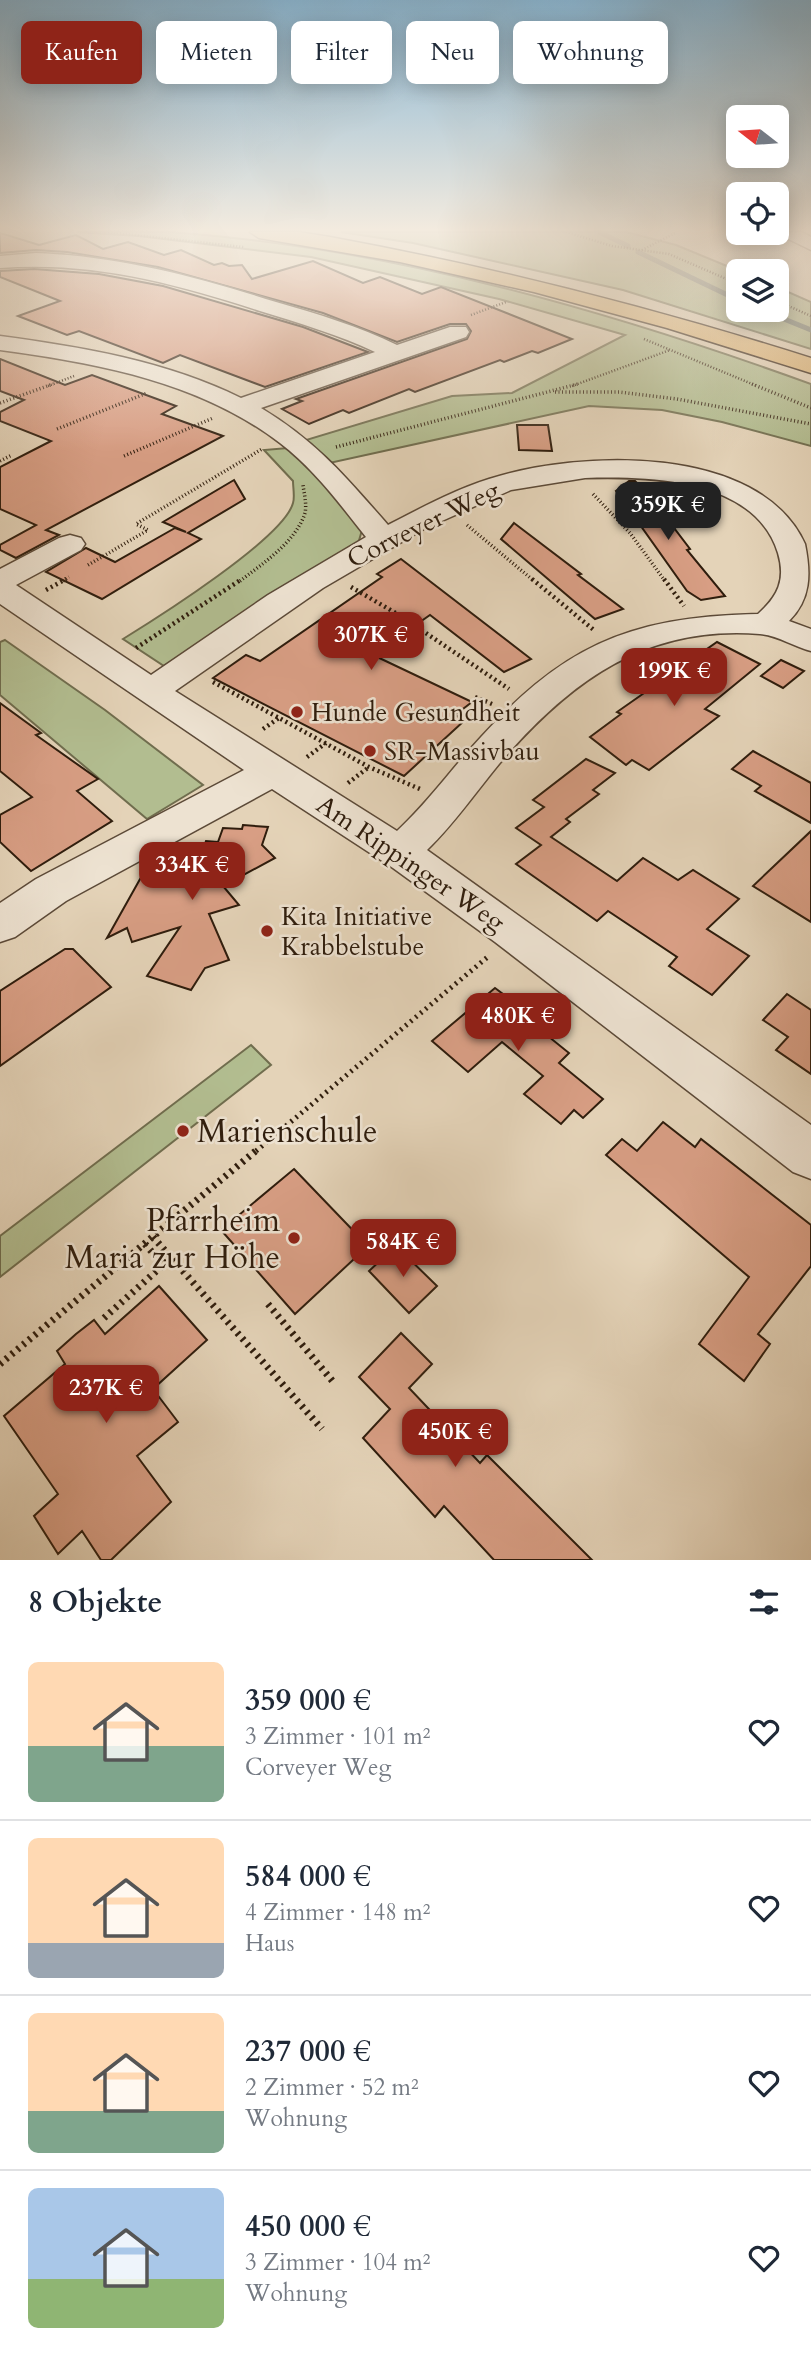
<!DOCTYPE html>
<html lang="de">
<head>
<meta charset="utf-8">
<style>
  body { margin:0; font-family:Cardo,serif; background:#f2f2f3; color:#1f2937; height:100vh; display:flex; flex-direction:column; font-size:26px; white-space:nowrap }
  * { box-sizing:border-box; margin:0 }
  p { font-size:23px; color:#747a83 }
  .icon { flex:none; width:38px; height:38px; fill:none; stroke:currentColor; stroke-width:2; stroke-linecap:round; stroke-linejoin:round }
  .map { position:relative; height:1560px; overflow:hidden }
  .side { display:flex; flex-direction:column; background:#fff; flex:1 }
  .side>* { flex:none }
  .banner { position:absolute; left:21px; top:21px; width:770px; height:63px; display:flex; gap:14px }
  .needle { width:46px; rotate:287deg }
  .fabs { position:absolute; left:726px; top:105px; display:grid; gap:14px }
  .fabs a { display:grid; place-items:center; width:63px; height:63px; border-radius:10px; background:#fff; box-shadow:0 4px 18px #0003; font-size:35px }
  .price { position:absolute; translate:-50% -60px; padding:0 16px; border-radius:14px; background:#8f2418; color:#fff; font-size:23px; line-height:46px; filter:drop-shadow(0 2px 4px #0008) }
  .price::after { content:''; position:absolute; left:50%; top:42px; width:21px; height:16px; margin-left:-10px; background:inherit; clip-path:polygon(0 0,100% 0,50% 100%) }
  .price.selected { background:#222; color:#fff }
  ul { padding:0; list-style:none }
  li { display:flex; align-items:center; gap:21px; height:175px; padding:0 28px }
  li+li { border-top:2px solid #e0e1e3 }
  li span { display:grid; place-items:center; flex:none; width:196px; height:140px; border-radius:10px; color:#555 }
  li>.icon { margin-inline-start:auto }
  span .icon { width:84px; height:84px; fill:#fffc; stroke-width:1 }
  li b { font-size:30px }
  h2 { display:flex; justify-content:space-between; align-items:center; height:84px; padding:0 28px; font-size:30px }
  .tag { padding:0 24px; border-radius:10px; background:#fff; box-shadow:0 4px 18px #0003; font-size:24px; line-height:63px }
  .tag.selected { background:#8f2418; color:#fff }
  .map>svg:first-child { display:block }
</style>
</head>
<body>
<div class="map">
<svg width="811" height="1560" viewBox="0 0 811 1560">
  <rect width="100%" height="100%" fill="#e4d3b8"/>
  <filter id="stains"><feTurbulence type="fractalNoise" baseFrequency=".00286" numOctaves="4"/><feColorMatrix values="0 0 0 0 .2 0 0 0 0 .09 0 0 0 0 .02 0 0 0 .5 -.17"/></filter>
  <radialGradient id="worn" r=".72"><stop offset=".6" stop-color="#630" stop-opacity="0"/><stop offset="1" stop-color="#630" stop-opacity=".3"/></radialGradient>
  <g fill="#b2bd90" stroke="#706d4e" stroke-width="2">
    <path d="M77 232C112 232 148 230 183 233 398 250 609 311 811 384V446L722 422 662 410 589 406 325 464 296 443 452 396 512 393 625 335 499 299 311 257 139 236Z"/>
    <polygon points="341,232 626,232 676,245 739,271 738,310 777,310 777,287 811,302 811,349 623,290 413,243"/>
    <path d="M288 448 311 468 362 530 358 544 270 596 164 666 123 639C157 618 284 538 293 503 295 497 293 488 293 481L264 450Z"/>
    <polygon points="5,640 105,710 203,785 147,819 0,695 0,642"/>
    <polygon points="251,1045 271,1065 0,1277 0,1236"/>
  </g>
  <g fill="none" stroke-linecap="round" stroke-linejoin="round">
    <g stroke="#6d7971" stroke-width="5">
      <polyline points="599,232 628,246"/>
      <polyline points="638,252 738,300"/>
      <polyline points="762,310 811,330"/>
    </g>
  </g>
  <g fill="#d89e84" stroke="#2f1d0d" stroke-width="2">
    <polygon points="0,233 39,245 76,235 103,249 128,242 164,255 181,250 214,265 222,263 229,266 242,265 252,279 313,261 363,283 380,277 422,294 441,287 572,339 538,353 532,351 504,362 500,360 415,392 409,389 349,413 343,410 309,424 282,409 302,401 296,399 467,339 471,331 466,324 450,324 397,342 323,313 158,267 67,252 36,250 0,253"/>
    <polygon points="34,269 99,274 163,286 303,327 368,352 265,387 180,355 163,363 79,331 67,335 18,316 60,301 0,277 0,271"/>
    <polygon points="0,359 65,385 92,375 176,406 162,414 223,436 46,530 59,535 16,558 0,550 0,545 36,525 0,509 0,467 51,441 0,421 0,412 24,400 0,391"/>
    <polygon points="517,425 548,425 552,451 519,450"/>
    <polygon points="234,480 245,499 188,533 201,539 102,599 46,572 86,548 115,562 175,528 186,532 163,522"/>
    <polygon points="629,481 635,481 649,495 690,549 687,550 725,596 701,600 687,591 616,491"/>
    <polygon points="514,523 581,574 578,575 623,609 595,619 501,539"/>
    <polygon points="401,559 531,659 504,672 430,615 373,655 472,702 455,715 465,720 404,776 213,678 246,655 260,661 382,577 377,574"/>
    <polygon points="717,642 760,664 705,709 719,716 649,770 632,760 626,765 590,737 621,714 617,712"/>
    <polygon points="781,660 804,671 783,688 761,676"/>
    <polygon points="0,703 41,733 36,735 98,779 77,791 112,821 31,871 0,842 0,815 32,797 0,771"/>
    <polygon points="753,751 811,783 811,823 755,791 761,786 732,769"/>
    <polygon points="586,759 615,773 593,790 599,794 566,819 570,822 551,837 617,881 643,858 678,880 693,870 739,899 707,929 749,956 712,995 669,966 677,957 608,911 597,921 516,864 541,845 516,828 544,807 533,800"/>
    <polygon points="243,825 268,827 262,845 275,858 223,886 239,905 209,914 229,960 205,968 191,990 147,976 180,927 132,942 127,928 107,938 144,872 190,848 203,849 206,841 218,842 223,828 242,829"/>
    <polygon points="811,831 811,922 753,886"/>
    <polygon points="65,949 73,949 111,987 0,1066 0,991"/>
    <polygon points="495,988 532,1016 528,1020 569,1053 559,1063 603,1099 583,1118 574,1110 561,1124 524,1094 543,1076 502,1042 468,1072 432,1041"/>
    <polygon points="787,994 811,1010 811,1074 776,1050 788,1037 763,1020"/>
    <polygon points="663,1122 695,1147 701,1139 811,1225 811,1266 758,1334 770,1344 744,1381 699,1344 749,1277 606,1155 622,1139 637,1151"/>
    <polygon points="294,1169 368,1246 295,1314 221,1230"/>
    <polygon points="396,1246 437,1286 409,1313 369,1271"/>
    <polygon points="159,1286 207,1340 153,1389 178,1422 137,1456 171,1502 111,1560 101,1560 82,1531 58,1554 34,1516 58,1494 4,1416 65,1364 57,1351 76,1334 94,1320 105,1334"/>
    <polygon points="401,1333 432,1364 409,1388 480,1463 487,1455 592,1560 494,1560 444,1506 435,1517 363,1438 390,1409 359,1377"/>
  </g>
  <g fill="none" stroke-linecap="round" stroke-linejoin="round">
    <g stroke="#5c4a38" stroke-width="3">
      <g id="minor">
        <polygon points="802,232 811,237 811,250 776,233"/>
        <path d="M36 253C119 256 197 277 276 302 317 314 359 326 397 345L450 327H466L469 332 466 337 261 408C316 441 346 477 388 525 421 508 454 490 489 479 578 450 759 443 805 544 811 574 811 599 789 621L811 629V651C795 647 777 635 760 634 646 625 570 681 499 764 475 793 455 823 427 850L811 1125V1179L793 1172 495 942 393 868 272 789 66 901 15 937 0 942V903L36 879 244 770 0 604V569L59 538 70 535 81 538 85 544 81 550 16 585 151 675 268 595 366 537C339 503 314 469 280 443 200 382 98 363 0 350V336C82 347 166 361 241 398L375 352C339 335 299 323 260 311 174 283 91 261 0 268V256ZM585 478C648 476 755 478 778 553 786 580 778 596 758 614 625 617 561 647 472 747 446 776 427 803 397 831L175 691 323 588 424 529 511 490Z"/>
      </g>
    </g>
    <g stroke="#2f1d0d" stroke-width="3">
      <path id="major" d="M250 232H299L330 237C493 267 653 308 811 358V373L667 328 534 292 400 262 259 238Z"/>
    </g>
    <g stroke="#2f1d0d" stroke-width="2.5" stroke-dasharray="1 2" stroke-linecap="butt">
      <polyline points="108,232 244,247"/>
      <polyline points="566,232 612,246 669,254 738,284"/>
      <polyline points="642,250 677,232"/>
      <polyline points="777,301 811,316"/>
      <polyline points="471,315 506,302"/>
      <polyline points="644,339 757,386"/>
      <polyline points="48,386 74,376"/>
      <polyline points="572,386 670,350"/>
    </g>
    <g stroke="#2f1d0d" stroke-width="3.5" stroke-dasharray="1 2.5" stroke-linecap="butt">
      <polyline points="752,384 811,408"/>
      <polyline points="555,392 619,392 677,399 811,424"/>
      <polyline points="0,403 53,384"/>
      <polyline points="57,429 147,393"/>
      <polyline points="336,447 578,384"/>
      <polyline points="124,456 213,418"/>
      <polyline points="0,461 12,455"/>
      <polyline points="593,494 630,533 665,581"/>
      <polyline points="467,525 534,581"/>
      <polyline points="88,565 148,530 136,524 262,449"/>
      <polyline points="63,581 69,577"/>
      <path d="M240 581C262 564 296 542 305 513 307 504 304 493 303 485"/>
    </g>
    <g stroke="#2f1d0d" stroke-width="4.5" stroke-dasharray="2 3.5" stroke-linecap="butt">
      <polyline points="532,579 595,631"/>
      <polyline points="664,579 684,606"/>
      <polyline points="351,587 399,615 509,689"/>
      <polyline points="46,590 66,579"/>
      <polyline points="136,648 242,579"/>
      <polyline points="213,682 369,767 420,789"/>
      <polyline points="475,697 492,704"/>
      <polyline points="263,729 279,718"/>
      <polyline points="307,757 326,743"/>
      <polyline points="348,783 369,767"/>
    </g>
    <polyline stroke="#2f1d0d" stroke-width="5" stroke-dasharray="2 4.5" stroke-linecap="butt" points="256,1151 490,955"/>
    <g stroke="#2f1d0d" stroke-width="7" stroke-dasharray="2.5 5" stroke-linecap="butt">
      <polyline points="153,1237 322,1429"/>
      <polyline points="145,1244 163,1265"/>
      <polyline points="268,1304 335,1384"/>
      <polyline points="104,1318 172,1257"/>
      <polyline points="0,1364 258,1149"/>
    </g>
    <use href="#minor" fill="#ede2d1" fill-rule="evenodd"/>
    <use href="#major" fill="#e2ba7c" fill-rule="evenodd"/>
  </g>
  <linearGradient id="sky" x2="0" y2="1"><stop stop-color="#87b5d3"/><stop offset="0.51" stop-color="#f3ebdf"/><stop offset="1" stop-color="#f3ebdf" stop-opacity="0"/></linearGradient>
  <rect width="811" height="451" fill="url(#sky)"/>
  <g fill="#8f2418" stroke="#ede2d1" stroke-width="2.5">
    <circle cx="297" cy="712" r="7"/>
    <circle cx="370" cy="751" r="7"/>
    <circle cx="267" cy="931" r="7"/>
    <circle cx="183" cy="1131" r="7"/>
    <circle cx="294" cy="1238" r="7"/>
  </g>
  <g text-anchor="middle" stroke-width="5" stroke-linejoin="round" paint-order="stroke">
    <g font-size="26" fill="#2f1d0d" stroke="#ede2d1">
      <text transform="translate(423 524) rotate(-26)" y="9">Corveyer Weg</text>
      <text transform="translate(411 863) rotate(34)" y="9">Am Rippinger Weg</text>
    </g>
    <g font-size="26" fill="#2f1d0d" stroke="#ede2d1" text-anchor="start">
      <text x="311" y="721">Hunde Gesundheit</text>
      <text x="384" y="760">SR-Massivbau</text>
      <text x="281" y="925">Kita Initiative<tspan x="281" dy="30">Krabbelstube</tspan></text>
    </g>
    <g font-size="32" fill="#2f1d0d" stroke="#ede2d1" text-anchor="start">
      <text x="197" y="1142">Marienschule</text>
      <text x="280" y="1231" text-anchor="end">Pfarrheim<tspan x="280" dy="37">Maria zur Höhe</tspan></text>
    </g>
  </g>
  <rect width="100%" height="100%" filter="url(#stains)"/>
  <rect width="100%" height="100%" fill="url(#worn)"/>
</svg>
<div class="fabs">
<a><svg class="needle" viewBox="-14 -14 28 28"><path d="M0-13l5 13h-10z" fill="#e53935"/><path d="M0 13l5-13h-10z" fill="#747a83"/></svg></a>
<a><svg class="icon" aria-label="locate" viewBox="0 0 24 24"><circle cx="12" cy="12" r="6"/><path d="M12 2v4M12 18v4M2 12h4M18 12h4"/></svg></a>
<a><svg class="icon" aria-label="layers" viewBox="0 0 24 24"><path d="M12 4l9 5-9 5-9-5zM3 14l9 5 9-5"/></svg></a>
</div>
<b class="price selected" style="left:668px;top:542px">359K €</b>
<b class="price" style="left:371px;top:672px">307K €</b>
<b class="price" style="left:674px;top:708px">199K €</b>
<b class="price" style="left:192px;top:902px">334K €</b>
<b class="price" style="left:518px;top:1053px">480K €</b>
<b class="price" style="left:403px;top:1279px">584K €</b>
<b class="price" style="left:106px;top:1425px">237K €</b>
<b class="price" style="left:455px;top:1469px">450K €</b>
<div class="banner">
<a class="tag selected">Kaufen</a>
<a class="tag">Mieten</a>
<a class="tag">Filter</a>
<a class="tag">Neu</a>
<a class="tag">Wohnung</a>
</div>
</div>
<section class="side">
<h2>8 Objekte<svg class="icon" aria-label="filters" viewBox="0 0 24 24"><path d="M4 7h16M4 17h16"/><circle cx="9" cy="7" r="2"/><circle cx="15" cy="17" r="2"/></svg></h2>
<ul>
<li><span style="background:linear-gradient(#ffd9b3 60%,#7fa58c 0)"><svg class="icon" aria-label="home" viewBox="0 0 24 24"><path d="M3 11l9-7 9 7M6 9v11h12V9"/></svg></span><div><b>359 000 €</b><p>3 Zimmer · 101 m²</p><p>Corveyer Weg</p></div><svg class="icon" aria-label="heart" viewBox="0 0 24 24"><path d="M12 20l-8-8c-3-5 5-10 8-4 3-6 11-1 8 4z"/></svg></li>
<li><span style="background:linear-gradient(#ffd9b3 75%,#9aa5b1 0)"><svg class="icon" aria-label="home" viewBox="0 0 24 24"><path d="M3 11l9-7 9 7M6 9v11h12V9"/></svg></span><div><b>584 000 €</b><p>4 Zimmer · 148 m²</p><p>Haus</p></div><svg class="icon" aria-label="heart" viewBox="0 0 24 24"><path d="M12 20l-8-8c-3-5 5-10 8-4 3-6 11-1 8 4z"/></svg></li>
<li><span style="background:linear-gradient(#ffd9b3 70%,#7fa58c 0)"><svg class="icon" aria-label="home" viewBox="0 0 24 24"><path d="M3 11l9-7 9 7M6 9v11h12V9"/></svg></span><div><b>237 000 €</b><p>2 Zimmer · 52 m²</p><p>Wohnung</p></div><svg class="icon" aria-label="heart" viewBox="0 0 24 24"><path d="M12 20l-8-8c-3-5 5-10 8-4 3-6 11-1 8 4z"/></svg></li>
<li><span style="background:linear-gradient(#a9c7e8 65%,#8fb573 0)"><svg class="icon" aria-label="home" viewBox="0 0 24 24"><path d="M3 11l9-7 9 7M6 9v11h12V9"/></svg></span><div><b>450 000 €</b><p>3 Zimmer · 104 m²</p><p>Wohnung</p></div><svg class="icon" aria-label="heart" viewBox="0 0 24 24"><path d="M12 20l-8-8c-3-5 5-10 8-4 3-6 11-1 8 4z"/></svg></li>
</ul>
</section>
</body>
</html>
